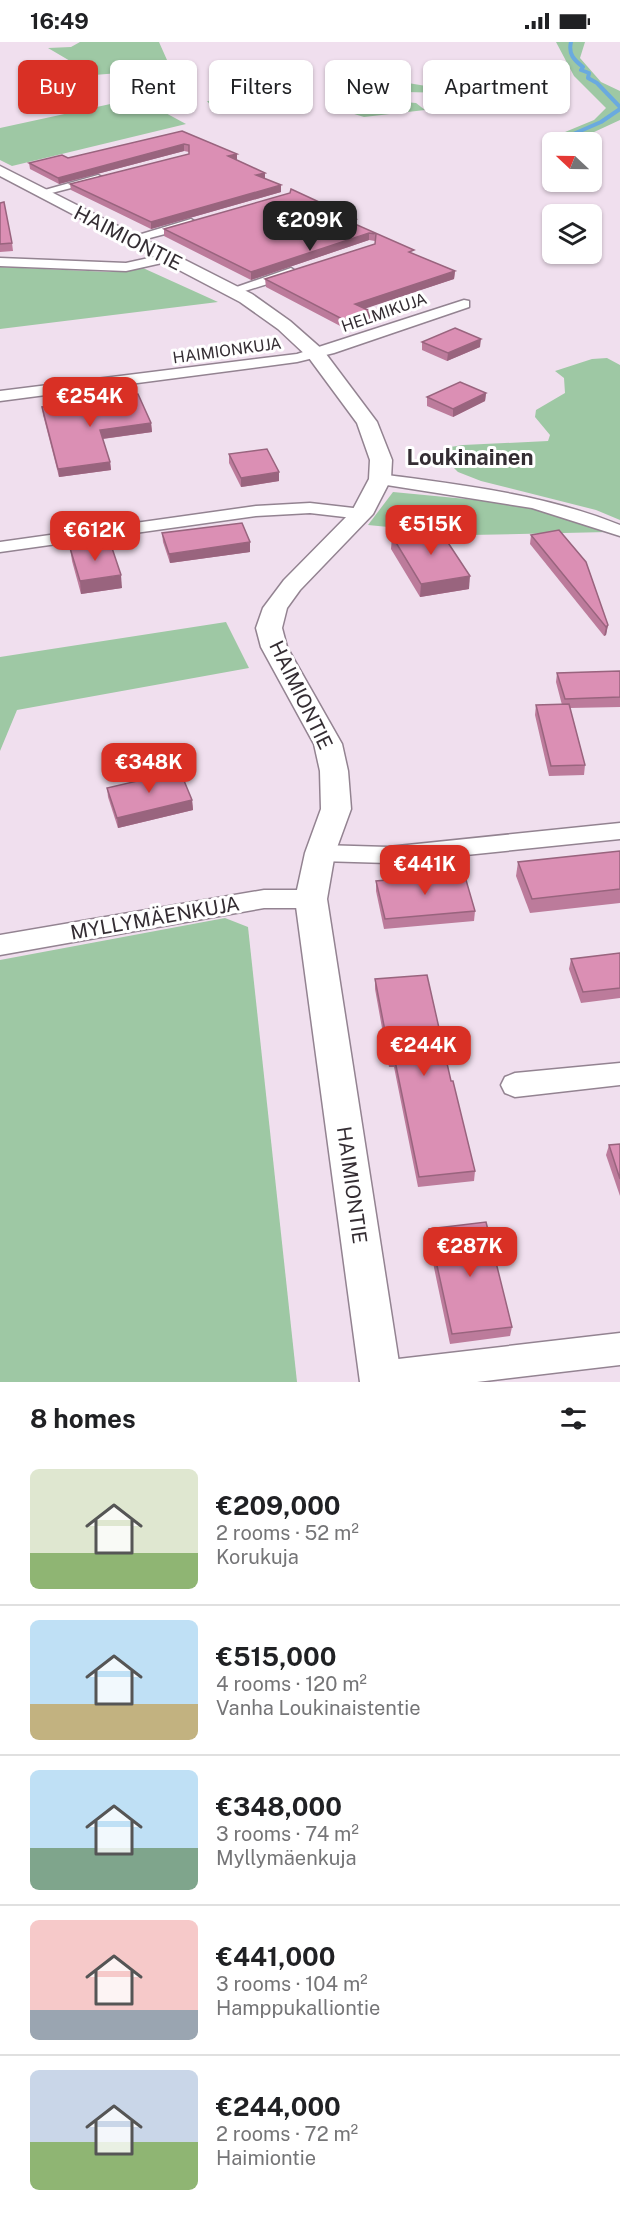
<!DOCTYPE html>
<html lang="en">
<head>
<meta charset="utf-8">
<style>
  body { margin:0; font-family:"Public Sans",sans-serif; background:#f6f6f6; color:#202124; height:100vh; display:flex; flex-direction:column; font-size:22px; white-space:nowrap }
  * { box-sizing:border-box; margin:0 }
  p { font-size:20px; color:#757577 }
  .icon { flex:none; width:33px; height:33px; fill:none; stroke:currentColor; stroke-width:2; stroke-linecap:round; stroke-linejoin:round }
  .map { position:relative; height:1340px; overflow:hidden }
  .drawer { display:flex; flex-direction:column; background:#fff; flex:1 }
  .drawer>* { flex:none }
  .guide { position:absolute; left:18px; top:18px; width:585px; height:54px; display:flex; gap:12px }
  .needle { width:39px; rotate:292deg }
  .fabs { position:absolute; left:542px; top:90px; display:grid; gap:12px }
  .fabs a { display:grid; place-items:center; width:60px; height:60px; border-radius:9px; background:#fff; box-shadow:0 2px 4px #0004; font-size:30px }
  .price { position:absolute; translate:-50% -51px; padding:0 14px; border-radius:12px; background:#d93025; color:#fff; font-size:20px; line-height:39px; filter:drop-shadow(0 2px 3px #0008) }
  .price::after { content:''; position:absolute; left:50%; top:36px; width:18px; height:14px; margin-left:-9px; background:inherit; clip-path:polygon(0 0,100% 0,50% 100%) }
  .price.selected { background:#222; color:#fff }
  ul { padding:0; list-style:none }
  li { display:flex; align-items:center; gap:18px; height:150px; padding:0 30px }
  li+li { border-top:2px solid #e0e0e0 }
  li span { display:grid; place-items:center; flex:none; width:168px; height:120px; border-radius:9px; color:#555 }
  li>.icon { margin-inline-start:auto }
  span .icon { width:72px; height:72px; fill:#fffc; stroke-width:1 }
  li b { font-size:26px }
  h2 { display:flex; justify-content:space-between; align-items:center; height:72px; padding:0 30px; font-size:26px }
  .pill { padding:0 21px; border-radius:9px; background:#fff; box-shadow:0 2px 4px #0004; font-size:21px; line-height:54px }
  .pill.selected { background:#d93025; color:#fff }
  .status { display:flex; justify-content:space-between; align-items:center; height:42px; padding:0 30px; background:#fff; direction:ltr }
  .status svg { height:16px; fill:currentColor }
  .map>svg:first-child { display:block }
</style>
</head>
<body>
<div class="status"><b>16:49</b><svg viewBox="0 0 49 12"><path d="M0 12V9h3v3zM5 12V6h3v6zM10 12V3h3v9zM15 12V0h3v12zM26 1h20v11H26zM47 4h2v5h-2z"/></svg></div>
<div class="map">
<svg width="620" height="1340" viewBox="0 0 620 1340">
  <rect width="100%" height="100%" fill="#f0dfee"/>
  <g fill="#9ec8a4">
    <polygon points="80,0 159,0 171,27 94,33 48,6 71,5"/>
    <polygon points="556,0 585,0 580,16 601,40 620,49 620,78 579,97 565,90 594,78 606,66 574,34"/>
    <polygon points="402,40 444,47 452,51 357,49 354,42"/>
    <polygon points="138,56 186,82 12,124 0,118 0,86"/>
    <path d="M258 56 266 59 264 61 243 63 242 68C228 70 216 71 207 59Z"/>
    <polygon points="404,60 416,61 425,68 364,75 351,71 349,64 362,61"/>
    <polygon points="0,225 110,230 143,226 218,260 0,287"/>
    <polygon points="607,316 620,323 620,478 596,468 481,439 458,430 445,417 444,406 463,403 548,399 550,393 535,375 536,368 565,351 564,336 555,329 592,317"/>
    <polygon points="393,450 508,461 564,472 608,490 470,493 368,483"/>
    <polygon points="226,580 249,626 17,668 0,709 0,615"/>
    <polygon points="225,876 248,885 297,1340 0,1340 0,918"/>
  </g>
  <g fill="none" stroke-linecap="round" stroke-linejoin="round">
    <g stroke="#6aaadf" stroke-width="4">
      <path d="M571 0C568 12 574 18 583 25L581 28 589 31 588 36 597 41 620 65"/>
      <polyline points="571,93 601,80 620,67"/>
    </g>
    <g stroke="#938391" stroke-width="3">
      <g id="minor">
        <polygon points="98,133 104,136 102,138 40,154 34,151"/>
        <polygon points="191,177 197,181 195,184 131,201 125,197"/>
        <polygon points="167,212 171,213 171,219 126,229 0,224 0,216 126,221"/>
        <polygon points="291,226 297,230 296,233 232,253 225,249"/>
        <polygon points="464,258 469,259 469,265 334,311 297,320 0,359 0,349 297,312"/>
        <path d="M380 432C461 443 543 452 620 483V494L532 466 374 441 372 437Z"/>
        <polygon points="310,461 362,467 371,472 362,477 310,471 256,474 0,510 0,500 256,464"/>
        <polygon points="620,781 620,797 388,821 320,819 312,817 308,811 312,805 320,803 388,805"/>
        <polygon points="264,848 311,848 320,851 323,857 320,863 311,866 264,866 0,913 0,893"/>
        <polygon points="620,1021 620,1043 515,1055 505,1051 501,1043 505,1035 515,1031"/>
        <polygon points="620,1291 620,1323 477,1340 366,1340 364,1335 369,1323 381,1319"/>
      </g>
    </g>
    <g stroke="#938391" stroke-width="3">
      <polygon id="tertiary" points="0,124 252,252 290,279 323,308 377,380 392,418 391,437 373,472 300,548 287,566 282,586 287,605 342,702 348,729 351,767 335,811 327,857 402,1340 360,1340 295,857 305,811 321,767 320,729 314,702 261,605 256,586 263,566 284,538 352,469 369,437 370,418 357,381 309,316 278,287 240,260 0,134"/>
    </g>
    <use href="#minor" fill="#fff" fill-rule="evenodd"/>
    <use href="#tertiary" fill="#fff" fill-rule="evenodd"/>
  </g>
  <g fill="#bc7b9b">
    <polygon points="182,89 237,118 265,131 265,137 281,150 151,187 71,148 70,142 189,112 189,110 184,109 59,142 30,127 29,121 68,116"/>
    <polygon points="0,161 12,201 13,209 0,210"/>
    <polygon points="356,183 414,212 455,229 454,237 365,266 370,277 344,286 266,245 265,237 375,202 375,199 369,198 251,238 164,194 164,187"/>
    <polygon points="422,300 480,305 447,319 422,308"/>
    <polygon points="486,351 485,359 453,375 427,364 427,355"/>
    <polygon points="42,365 151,381 152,390 103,397 110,420 111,428 59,435 43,373"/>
    <polygon points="229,412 279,439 241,445 229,421"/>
    <polygon points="162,491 250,500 250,510 170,521 163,500"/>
    <polygon points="531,493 608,583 606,593 604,594 530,502"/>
    <polygon points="392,494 469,547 420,555 391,507"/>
    <polygon points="70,506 122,546 81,552 72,519"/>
    <polygon points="620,629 620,665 570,666 585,723 584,733 549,734 535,673 536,663 562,663 556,640 557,631"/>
    <polygon points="107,746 192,758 193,768 118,786 108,755"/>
    <polygon points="620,809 620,861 530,871 516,834 518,820"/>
    <polygon points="376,839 475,869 474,879 384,887 376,849"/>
    <polygon points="620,911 620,956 581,961 569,927 571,917"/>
    <polygon points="375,937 451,1039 475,1129 474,1139 418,1145 394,1025 389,1025 375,947"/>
    <polygon points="620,1102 620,1154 606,1113 609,1103"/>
    <polygon points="429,1187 512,1285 510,1294 450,1302 428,1197"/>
  </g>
  <g fill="#99647e">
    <polygon points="184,102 184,109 59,142 58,136"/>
    <polygon points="237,112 237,118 228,114"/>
    <polygon points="265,131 265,138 256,133"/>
    <polygon points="281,143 281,150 151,187 151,180"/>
    <polygon points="356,177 356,184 348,179"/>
    <polygon points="369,191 369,198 251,238 251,230"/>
    <polygon points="455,229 454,237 355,270 355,262"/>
    <polygon points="370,269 370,277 344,286 344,278"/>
    <polygon points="481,297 480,305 447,319 448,311"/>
    <polygon points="486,351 485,359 453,375 453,367"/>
    <polygon points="151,381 152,390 101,397 100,388"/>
    <polygon points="110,420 111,428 59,435 58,427"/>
    <polygon points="279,430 279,439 241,445 241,436"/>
    <polygon points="250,500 250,510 170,521 169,512"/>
    <polygon points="121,533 122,546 81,552 80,539"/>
    <polygon points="470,534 469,547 420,555 421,542"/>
    <polygon points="608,583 606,593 604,594 606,585"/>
    <polygon points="192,758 193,768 118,786 117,776"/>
  </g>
  <g fill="#db8fb4" stroke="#99647e" stroke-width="1.5">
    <polygon points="182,89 237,112 228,114 265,131 256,133 281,143 151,180 70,142 189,112 189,103 184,102 58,136 29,121 62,113 68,116"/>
    <polygon points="291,147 356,177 348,179 414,208 409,210 455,229 355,262 370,269 344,278 265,237 375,202 376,192 369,191 251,230 164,187 290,151"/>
    <polygon points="4,160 12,201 0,202 0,161"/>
    <polygon points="455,286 481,297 448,311 422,300"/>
    <polygon points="460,340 486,351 453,367 427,355"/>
    <polygon points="138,352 151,381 100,388 110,420 58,427 42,365"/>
    <polygon points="267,407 279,430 241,436 229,412"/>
    <polygon points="242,481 250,500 169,512 162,491"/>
    <polygon points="439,487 470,534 421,542 392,494"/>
    <polygon points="559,488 586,520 608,583 606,585 531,493"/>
    <polygon points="110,500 121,533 80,539 70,506"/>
    <polygon points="620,629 620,655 565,657 557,631"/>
    <polygon points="569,662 585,723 551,724 536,663"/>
    <polygon points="180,729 192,758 117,776 107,746"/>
    <polygon points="620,809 620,847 532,857 518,820"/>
    <polygon points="464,831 475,869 385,877 376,839"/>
    <polygon points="620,911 620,946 583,950 571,917"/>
    <polygon points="427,933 451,1039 453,1039 475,1129 419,1135 394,1014 390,1015 375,937"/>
    <polygon points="620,1102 620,1137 609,1103"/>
    <polygon points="486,1180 512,1285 452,1292 429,1187"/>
  </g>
  <g text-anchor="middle" stroke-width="6" stroke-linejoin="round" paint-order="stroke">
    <g font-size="16" fill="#342d33" stroke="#fff">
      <text transform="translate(384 270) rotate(-19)" y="6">HELMIKUJA</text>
      <text transform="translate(227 308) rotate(-8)" y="6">HAIMIONKUJA</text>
    </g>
    <g font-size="20" fill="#342d33" stroke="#fff">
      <text transform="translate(128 196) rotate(27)" y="7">HAIMIONTIE</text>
      <text transform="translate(301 653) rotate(64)" y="7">HAIMIONTIE</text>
      <text transform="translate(155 876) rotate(-10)" y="7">MYLLYMÄENKUJA</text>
      <text transform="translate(352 1143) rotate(82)" y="7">HAIMIONTIE</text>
    </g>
    <g font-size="22" font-weight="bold" fill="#342d33" stroke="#fff">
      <text x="470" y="423">Loukinainen</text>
    </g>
  </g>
</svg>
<div class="fabs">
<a><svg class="needle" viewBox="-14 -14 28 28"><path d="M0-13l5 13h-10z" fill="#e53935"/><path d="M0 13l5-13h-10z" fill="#757577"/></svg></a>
<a><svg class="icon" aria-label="layers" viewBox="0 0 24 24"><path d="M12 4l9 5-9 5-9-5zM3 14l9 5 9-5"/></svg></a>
</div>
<b class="price selected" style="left:310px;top:210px">€209K</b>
<b class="price" style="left:90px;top:386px">€254K</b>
<b class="price" style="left:431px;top:514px">€515K</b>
<b class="price" style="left:95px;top:520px">€612K</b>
<b class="price" style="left:149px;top:752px">€348K</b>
<b class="price" style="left:425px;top:854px">€441K</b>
<b class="price" style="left:424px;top:1035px">€244K</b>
<b class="price" style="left:470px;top:1236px">€287K</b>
<div class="guide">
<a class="pill selected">Buy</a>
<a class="pill">Rent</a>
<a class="pill">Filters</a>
<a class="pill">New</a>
<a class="pill">Apartment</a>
</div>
</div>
<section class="drawer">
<h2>8 homes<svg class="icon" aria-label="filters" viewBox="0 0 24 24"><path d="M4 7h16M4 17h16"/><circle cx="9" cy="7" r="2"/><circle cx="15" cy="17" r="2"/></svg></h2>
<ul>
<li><span style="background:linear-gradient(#dfe7d0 70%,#8fb573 0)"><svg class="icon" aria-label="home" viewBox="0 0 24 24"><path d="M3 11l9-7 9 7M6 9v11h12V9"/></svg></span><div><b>€209,000</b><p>2 rooms · 52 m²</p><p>Korukuja</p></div></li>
<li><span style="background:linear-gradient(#bfe0f5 70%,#c2b280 0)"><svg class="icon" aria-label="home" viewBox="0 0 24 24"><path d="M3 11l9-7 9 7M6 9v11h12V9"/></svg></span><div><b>€515,000</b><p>4 rooms · 120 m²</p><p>Vanha Loukinaistentie</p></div></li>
<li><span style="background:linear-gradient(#bfe0f5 65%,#7fa58c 0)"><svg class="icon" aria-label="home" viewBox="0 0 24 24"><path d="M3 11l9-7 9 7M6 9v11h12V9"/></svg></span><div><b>€348,000</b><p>3 rooms · 74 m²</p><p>Myllymäenkuja</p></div></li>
<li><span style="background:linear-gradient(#f6c9c9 75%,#9aa5b1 0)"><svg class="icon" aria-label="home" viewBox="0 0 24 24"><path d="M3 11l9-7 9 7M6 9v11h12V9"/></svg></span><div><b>€441,000</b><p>3 rooms · 104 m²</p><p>Hamppukalliontie</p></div></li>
<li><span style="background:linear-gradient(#c9d6e8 60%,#8fb573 0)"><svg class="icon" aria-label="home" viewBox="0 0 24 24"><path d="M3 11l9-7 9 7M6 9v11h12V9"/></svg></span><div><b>€244,000</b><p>2 rooms · 72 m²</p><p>Haimiontie</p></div></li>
</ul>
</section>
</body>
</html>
